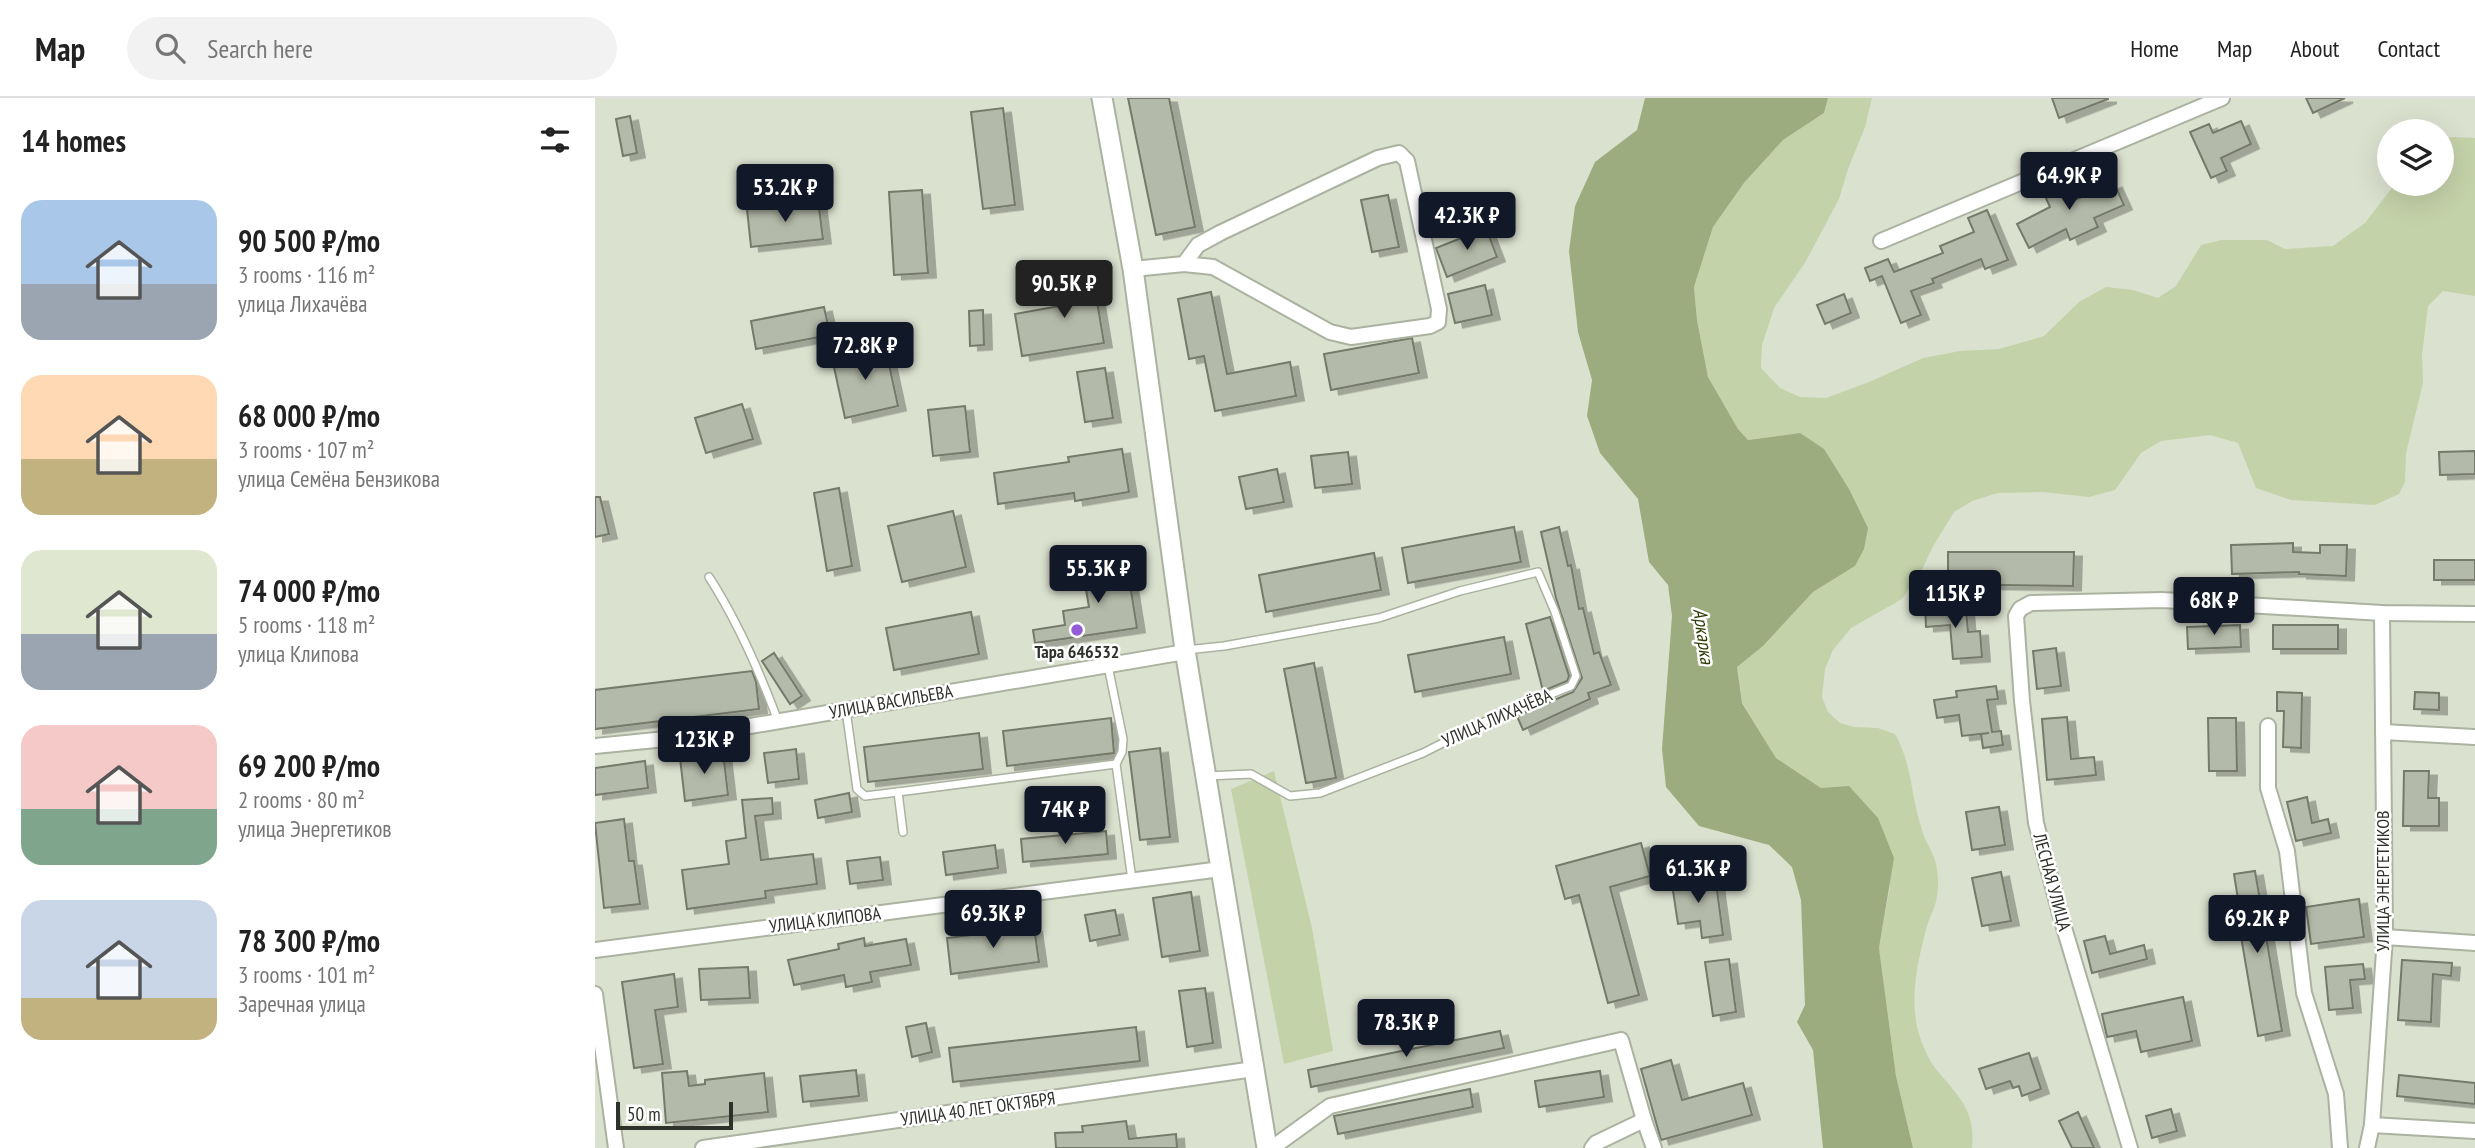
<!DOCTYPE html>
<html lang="en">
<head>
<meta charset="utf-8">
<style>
  body { margin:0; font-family:"PT Sans Narrow",sans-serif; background:#f2f2f2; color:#222; height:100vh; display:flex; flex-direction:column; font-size:26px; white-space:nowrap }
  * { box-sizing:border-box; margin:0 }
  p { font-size:23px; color:#767676 }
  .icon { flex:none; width:38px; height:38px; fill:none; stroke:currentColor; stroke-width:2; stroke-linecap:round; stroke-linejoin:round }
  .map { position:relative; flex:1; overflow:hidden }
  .drawer { display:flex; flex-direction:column; background:#fff; width:595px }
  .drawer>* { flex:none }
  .controls { position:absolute; left:1782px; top:21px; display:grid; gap:14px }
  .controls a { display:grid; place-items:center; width:77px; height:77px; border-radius:50%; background:#fff; box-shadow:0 7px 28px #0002; font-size:35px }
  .scale { position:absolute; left:21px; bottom:18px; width:117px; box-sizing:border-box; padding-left:7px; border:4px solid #2f322b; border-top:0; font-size:19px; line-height:24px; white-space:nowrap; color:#2f322b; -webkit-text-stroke:5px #fff; paint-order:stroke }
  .price { position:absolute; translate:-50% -60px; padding:0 16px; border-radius:7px; background:#111827; color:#fff; font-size:23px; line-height:46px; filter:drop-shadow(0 2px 4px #0008) }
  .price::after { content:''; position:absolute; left:50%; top:42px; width:21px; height:16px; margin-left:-10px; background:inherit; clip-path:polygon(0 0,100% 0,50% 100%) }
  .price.current { background:#222; color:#fff }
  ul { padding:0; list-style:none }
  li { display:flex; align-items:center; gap:21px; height:175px; padding:0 21px }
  li span { display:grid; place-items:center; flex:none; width:196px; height:140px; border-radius:21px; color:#555 }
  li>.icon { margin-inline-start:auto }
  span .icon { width:84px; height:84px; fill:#fffc; stroke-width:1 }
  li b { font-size:30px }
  h2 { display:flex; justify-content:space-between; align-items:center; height:84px; padding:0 21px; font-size:30px }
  header { display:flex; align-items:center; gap:42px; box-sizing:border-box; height:98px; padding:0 35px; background:#fff; border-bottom:2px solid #e0e0e0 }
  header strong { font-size:33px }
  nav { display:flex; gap:38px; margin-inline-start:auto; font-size:24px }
  .search { width:490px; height:63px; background:#f2f2f2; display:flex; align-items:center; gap:18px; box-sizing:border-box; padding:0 24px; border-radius:38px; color:#767676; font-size:26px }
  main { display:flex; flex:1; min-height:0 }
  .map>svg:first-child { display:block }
</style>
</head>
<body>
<header>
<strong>Map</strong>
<div class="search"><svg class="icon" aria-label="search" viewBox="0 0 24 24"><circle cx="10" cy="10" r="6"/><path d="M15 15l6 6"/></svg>Search here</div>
<nav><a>Home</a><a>Map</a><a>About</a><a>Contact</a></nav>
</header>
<main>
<section class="drawer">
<h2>14 homes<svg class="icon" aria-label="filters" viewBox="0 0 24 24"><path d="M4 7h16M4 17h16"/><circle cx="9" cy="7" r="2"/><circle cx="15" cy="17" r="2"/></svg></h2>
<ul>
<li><span style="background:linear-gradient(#a9c7e8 60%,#9aa5b1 0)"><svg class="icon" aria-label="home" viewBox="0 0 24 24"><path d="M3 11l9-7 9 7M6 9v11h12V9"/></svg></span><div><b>90 500 ₽/mo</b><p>3 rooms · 116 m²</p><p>улица Лихачёва</p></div></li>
<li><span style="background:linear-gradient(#ffd9b3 60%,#c2b280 0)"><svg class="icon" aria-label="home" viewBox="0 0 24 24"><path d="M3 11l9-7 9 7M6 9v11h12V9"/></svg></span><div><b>68 000 ₽/mo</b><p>3 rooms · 107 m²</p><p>улица Семёна Бензикова</p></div></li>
<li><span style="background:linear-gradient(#dfe7d0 60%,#9aa5b1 0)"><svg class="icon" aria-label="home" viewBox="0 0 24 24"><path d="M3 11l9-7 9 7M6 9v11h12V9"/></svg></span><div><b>74 000 ₽/mo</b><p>5 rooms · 118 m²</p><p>улица Клипова</p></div></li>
<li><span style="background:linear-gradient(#f6c9c9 60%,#7fa58c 0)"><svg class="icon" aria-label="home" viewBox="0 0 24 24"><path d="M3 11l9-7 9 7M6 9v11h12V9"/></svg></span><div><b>69 200 ₽/mo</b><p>2 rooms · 80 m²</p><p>улица Энергетиков</p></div></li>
<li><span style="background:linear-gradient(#c9d6e8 70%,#c2b280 0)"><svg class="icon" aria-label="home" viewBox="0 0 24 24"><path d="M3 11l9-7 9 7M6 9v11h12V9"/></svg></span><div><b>78 300 ₽/mo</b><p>3 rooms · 101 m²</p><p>Заречная улица</p></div></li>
</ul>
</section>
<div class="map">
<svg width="1880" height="1050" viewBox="0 0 1880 1050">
  <defs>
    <filter id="shadow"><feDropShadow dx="8" dy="4.5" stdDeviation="0" flood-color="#0004"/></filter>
  </defs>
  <rect width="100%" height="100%" fill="#dbe1cf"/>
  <g fill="#c4d2a9">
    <path d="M1233 0H1277L1270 29 1253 71 1244 101 1211 163 1179 210 1167 247 1166 270 1185 290 1205 299 1231 300 1274 284 1328 260 1365 253 1404 251 1449 238 1484 204 1511 189 1538 192 1563 200 1581 188 1606 147 1626 142H1672L1690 151 1738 148 1770 125 1800 86H1846V43L1857 39 1880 40V198L1848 193 1833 208 1827 257 1828 285 1811 355 1810 384 1804 396 1780 407 1696 402 1661 390 1643 345 1615 337 1566 343 1546 355 1520 392 1494 399 1448 394 1403 395 1377 403 1359 414 1337 450 1327 472 1307 501 1256 530 1238 552 1230 571 1227 599 1233 614 1245 625 1259 629 1283 630 1300 636C1317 665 1316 700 1327 732 1330 744 1339 755 1341 766 1343 775 1344 789 1342 798 1341 808 1335 818 1332 828 1324 858 1316 891 1321 923 1323 937 1332 960 1341 971 1363 998 1381 1012 1377 1050H1318L1301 978 1284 850 1295 788 1226 690 1181 660 1147 604 1142 568 1168 548 1218 494 1260 468 1205 335 1153 342 1143 331 1113 279 1102 222 1099 189 1118 129 1149 85 1188 42 1229 15Z"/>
    <polygon points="679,673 717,830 738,953 689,966 636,691"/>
  </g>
  <polygon fill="#9dac7e" points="1050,0 1233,0 1229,15 1188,42 1149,85 1118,129 1099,189 1102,222 1113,279 1143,331 1153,342 1205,335 1229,351 1254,391 1273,430 1269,451 1260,468 1218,494 1168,548 1142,569 1147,605 1181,660 1226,690 1254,688 1283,720 1299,760 1284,850 1301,978 1318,1050 1228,1050 1218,952 1202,924 1210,907 1206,802 1197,769 1174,747 1104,728 1071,689 1067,651 1077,518 1073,487 1054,464 1043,401 1005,355 992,318 997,282 983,234 974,153 980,108 1000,64 1042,32"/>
  <g fill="#b4baa9" stroke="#747a6a" stroke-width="2" filter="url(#shadow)">
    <polygon points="533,0 574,0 600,129 561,137"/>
    <polygon points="1457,0 1513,0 1513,1 1464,20"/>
    <polygon points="1711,0 1750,0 1718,15"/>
    <polygon points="408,10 420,107 388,111 376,14"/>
    <polygon points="35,18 42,55 28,58 21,21"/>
    <polygon points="1646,23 1656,46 1626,60 1632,73 1616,80 1595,34 1614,26 1618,35"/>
    <polygon points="1472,80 1482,101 1519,85 1529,107 1499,120 1503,129 1475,142 1471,131 1434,150 1422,126 1455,109 1447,91"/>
    <polygon points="327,92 333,175 299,177 294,94"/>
    <polygon points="793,97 804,149 777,154 766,102"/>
    <polygon points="223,102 228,141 156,149 152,111"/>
    <polygon points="1392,112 1413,162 1390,171 1386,161 1337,181 1339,185 1316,193 1326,217 1306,225 1287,178 1275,183 1270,170 1293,161 1299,174 1348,155 1345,148 1379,134 1373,120"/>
    <polygon points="891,130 902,159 852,179 841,150"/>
    <polygon points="497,173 509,245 427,258 420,216 470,207 465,178"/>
    <polygon points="890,187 897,217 860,225 853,196"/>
    <polygon points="616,194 632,276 695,264 701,298 620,313 609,258 594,261 583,201"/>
    <polygon points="1249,196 1256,215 1230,226 1222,207"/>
    <polygon points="229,209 235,237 161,251 156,223"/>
    <polygon points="388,212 389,247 375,248 374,213"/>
    <polygon points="817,240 824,275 736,292 729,256"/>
    <polygon points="290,248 303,308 250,320 237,260"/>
    <polygon points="510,270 518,320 490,324 482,274"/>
    <polygon points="147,306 158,341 111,355 100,320"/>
    <polygon points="370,308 375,354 338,358 333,312"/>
    <polygon points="527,351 534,394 480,403 479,395 403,406 399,375 474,364 473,359"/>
    <polygon points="1880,353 1880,376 1845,377 1844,354"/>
    <polygon points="753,354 757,386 720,390 716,358"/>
    <polygon points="682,371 689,404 651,411 644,379"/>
    <polygon points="244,390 257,468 232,473 219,395"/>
    <polygon points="0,399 5,399 14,436 0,439"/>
    <polygon points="358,413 371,469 307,484 293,428"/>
    <polygon points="919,429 926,464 813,485 807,450"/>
    <polygon points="964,429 973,468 976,467 984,511 988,510 999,556 1004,554 1016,587 993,595 995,601 928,632 922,618 978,594 987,580 961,500 946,434"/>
    <polygon points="1698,445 1698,454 1725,455 1725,447 1752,447 1751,478 1704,476 1704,474 1637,476 1636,447"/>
    <polygon points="1353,454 1479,454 1478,488 1353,486"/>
    <polygon points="779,455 786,492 671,514 664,477"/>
    <polygon points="531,461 542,530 440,545 438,532 470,527 468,513 494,509 487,468"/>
    <rect x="1839" y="462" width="41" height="20"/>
    <polygon points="1353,504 1354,513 1371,511 1373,534 1385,533 1387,559 1358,561 1355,527 1331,529 1330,506"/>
    <polygon points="376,514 384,556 299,572 291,530"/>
    <polygon points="955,519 974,578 972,583 948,593 931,526"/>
    <polygon points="1645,527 1646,549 1593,551 1592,529"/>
    <rect x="1678" y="527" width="65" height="24"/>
    <polygon points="909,539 916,576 820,594 813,557"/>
    <polygon points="1461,550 1466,588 1442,591 1438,553"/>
    <polygon points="179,555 207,598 195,606 167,563"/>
    <polygon points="719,565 741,680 711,685 689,571"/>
    <polygon points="157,573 161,584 164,611 0,631 0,592"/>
    <polygon points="1401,588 1403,601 1392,602 1397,634 1406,633 1408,647 1388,650 1386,636 1394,635 1367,638 1364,617 1342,620 1339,602 1362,599 1361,593"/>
    <polygon points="1682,594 1707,595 1706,650 1688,649 1689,613 1682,613"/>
    <polygon points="1820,594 1844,595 1844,612 1819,611"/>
    <polygon points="1472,619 1476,661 1499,659 1501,677 1452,682 1447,621"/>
    <polygon points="516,620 519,655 412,668 408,633"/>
    <polygon points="1613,620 1641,620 1642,673 1614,673"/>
    <polygon points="384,635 388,671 273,684 269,649"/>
    <polygon points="565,650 575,739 545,742 534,654"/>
    <polygon points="201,651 204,681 173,685 169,655"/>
    <polygon points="128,654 133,697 90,703 85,660"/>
    <polygon points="50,663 53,690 0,697 0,670"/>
    <polygon points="1809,673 1834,673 1833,700 1844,700 1844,728 1808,728"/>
    <polygon points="254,695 257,714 223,720 220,702"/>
    <polygon points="1712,699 1717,725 1733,721 1736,735 1701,743 1692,704"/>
    <polygon points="177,700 178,716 160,718 166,762 218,756 222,786 170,793 171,800 92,811 87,772 134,766 131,743 151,740 147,702"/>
    <polygon points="1404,709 1410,747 1377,752 1371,714"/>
    <polygon points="29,721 34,763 39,763 45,806 9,810 0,725"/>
    <polygon points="511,733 513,756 428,764 426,741"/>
    <polygon points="1046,745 1055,778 1015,789 1044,897 1013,905 984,797 970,801 961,768"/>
    <polygon points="400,747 403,770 351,777 348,754"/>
    <polygon points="285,759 288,782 255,786 252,763"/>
    <polygon points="1660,773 1687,933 1663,938 1643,821 1646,820 1639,776"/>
    <polygon points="1406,774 1416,823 1387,828 1377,780"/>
    <polygon points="1098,778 1100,788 1121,785 1128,837 1107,840 1105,823 1083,826 1076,780"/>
    <polygon points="596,794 605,853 567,859 558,800"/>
    <polygon points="1764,801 1769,839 1716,846 1711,809"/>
    <polygon points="520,812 525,837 495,843 490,817"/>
    <polygon points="439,829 444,864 356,876 352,840"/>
    <polygon points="1510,838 1515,856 1549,847 1552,861 1497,875 1489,843"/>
    <polygon points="269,840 270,848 311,841 316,867 275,874 277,884 251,889 249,877 199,887 193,862 244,851 243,846"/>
    <polygon points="1134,861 1141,914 1118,918 1110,864"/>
    <polygon points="1807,862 1857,865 1856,878 1838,876 1836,924 1803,922"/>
    <polygon points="1768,866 1770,881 1755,882 1758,910 1734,912 1730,869"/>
    <polygon points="153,869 155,900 106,902 104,871"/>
    <polygon points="79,876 83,909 60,912 68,966 39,970 27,884"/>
    <polygon points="610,890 618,945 592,949 584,893"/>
    <polygon points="1588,899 1597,943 1546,954 1541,933 1512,939 1507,916"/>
    <polygon points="331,925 337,954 317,959 311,929"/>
    <polygon points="541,929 545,963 358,984 354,950"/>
    <polygon points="905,933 909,950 716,989 713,972"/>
    <polygon points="1434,955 1446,991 1427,998 1424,988 1418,990 1415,983 1391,991 1384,971"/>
    <polygon points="1076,962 1087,1002 1148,985 1157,1017 1066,1042 1046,971"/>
    <polygon points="261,972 264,998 208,1004 205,978"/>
    <polygon points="92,973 94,988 110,986 110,982 169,975 173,1014 71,1025 67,975"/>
    <polygon points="1005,973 1009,999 944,1009 940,983"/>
    <polygon points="1804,977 1880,985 1880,1006 1802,998"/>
    <polygon points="875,991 878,1009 743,1036 739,1018"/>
    <polygon points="1576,1011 1582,1033 1557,1040 1551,1018"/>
    <polygon points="1483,1014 1499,1050 1477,1050 1464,1023"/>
    <polygon points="531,1023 534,1041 581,1036 582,1050 461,1050 460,1035 488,1034 487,1028"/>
  </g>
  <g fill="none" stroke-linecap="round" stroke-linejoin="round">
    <g stroke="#abb2a0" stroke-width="10">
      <g id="lane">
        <path d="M114 479C143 524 164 572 183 623"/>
        <polyline points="591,552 629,548 784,520 865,493 943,474 960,514 981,578 976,588 899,619 828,655 725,695 695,698 656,676 611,678"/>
        <polyline points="251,612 262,691 270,698 303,694"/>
        <polyline points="521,666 537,782"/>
        <polyline points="308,734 303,694 521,666 527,654 528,641 513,568"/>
      </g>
    </g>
    <g stroke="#abb2a0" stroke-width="18">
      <g id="street">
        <polyline points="1286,143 1627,0"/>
        <polyline points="538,171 589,166 618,169 735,234 756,239 835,228 843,224 844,211 812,63 804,55 783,60 625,135 603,147 589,166"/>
        <polyline points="1673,628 1673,690 1692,753 1709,895 1741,996 1745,1050"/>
        <polyline points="1788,634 1880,639"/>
        <polyline points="0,648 91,639 590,554"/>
        <polyline points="1790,839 1880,845"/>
        <polyline points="0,852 626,771"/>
        <polyline points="0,896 21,1050"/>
        <polyline points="1777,1027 1880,1033"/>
        <polyline points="108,1050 659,971"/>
        <polyline points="677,1050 735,1008 1026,942 1049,1022 1059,1050"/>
        <polyline points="997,1050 1001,1045 1049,1022"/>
        <polyline points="1535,1050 1467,823 1441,725 1427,603 1421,518 1425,511 1436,505 1567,502 1787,515 1880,516"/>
        <polyline points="1772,1050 1777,1027 1790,839 1787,515"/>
      </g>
    </g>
    <g stroke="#abb2a0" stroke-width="23">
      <polyline id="secondary" points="507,0 538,171 590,552 672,1050"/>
    </g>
    <use href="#lane" stroke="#fff" stroke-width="7"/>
    <use href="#street" stroke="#fff" stroke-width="14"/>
    <use href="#secondary" stroke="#fff" stroke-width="19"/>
  </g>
  <circle fill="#955dd5" stroke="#fff" stroke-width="2.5" cx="482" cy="532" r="7"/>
  <g text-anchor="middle" stroke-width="5" stroke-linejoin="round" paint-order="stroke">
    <g font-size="18" font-weight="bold" fill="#2f322b" stroke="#fff">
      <text x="482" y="560">Тара 646532</text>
    </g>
    <g font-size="18" fill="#2f322b" stroke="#fff">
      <text transform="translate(296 604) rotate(-10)" y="6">УЛИЦА ВАСИЛЬЕВА</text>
      <text transform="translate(902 620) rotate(-24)" y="6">УЛИЦА ЛИХАЧЁВА</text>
      <text transform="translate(1788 783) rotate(-90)" y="6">УЛИЦА ЭНЕРГЕТИКОВ</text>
      <text transform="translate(1457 784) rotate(75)" y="6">ЛЕСНАЯ УЛИЦА</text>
      <text transform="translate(230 822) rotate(-7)" y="6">УЛИЦА КЛИПОВА</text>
      <text transform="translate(383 1011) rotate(-8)" y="6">УЛИЦА 40 ЛЕТ ОКТЯБРЯ</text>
    </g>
    <g font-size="19" font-style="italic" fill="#2d3a03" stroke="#fff">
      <text transform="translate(1109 538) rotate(82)" y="7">Аркарка</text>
    </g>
  </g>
</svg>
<div class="controls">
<a><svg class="icon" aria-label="layers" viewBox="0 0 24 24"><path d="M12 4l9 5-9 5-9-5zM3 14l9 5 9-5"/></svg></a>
</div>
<div class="scale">50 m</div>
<b class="price" style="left:1474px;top:114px">64.9K ₽</b>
<b class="price" style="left:190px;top:126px">53.2K ₽</b>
<b class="price" style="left:872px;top:154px">42.3K ₽</b>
<b class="price current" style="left:469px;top:222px">90.5K ₽</b>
<b class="price" style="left:270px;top:284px">72.8K ₽</b>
<b class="price" style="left:503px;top:507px">55.3K ₽</b>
<b class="price" style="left:1360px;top:532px">115K ₽</b>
<b class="price" style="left:1619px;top:539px">68K ₽</b>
<b class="price" style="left:109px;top:678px">123K ₽</b>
<b class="price" style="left:470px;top:748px">74K ₽</b>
<b class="price" style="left:1103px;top:807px">61.3K ₽</b>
<b class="price" style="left:398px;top:852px">69.3K ₽</b>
<b class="price" style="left:1662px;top:857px">69.2K ₽</b>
<b class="price" style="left:811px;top:961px">78.3K ₽</b>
</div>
</main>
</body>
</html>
